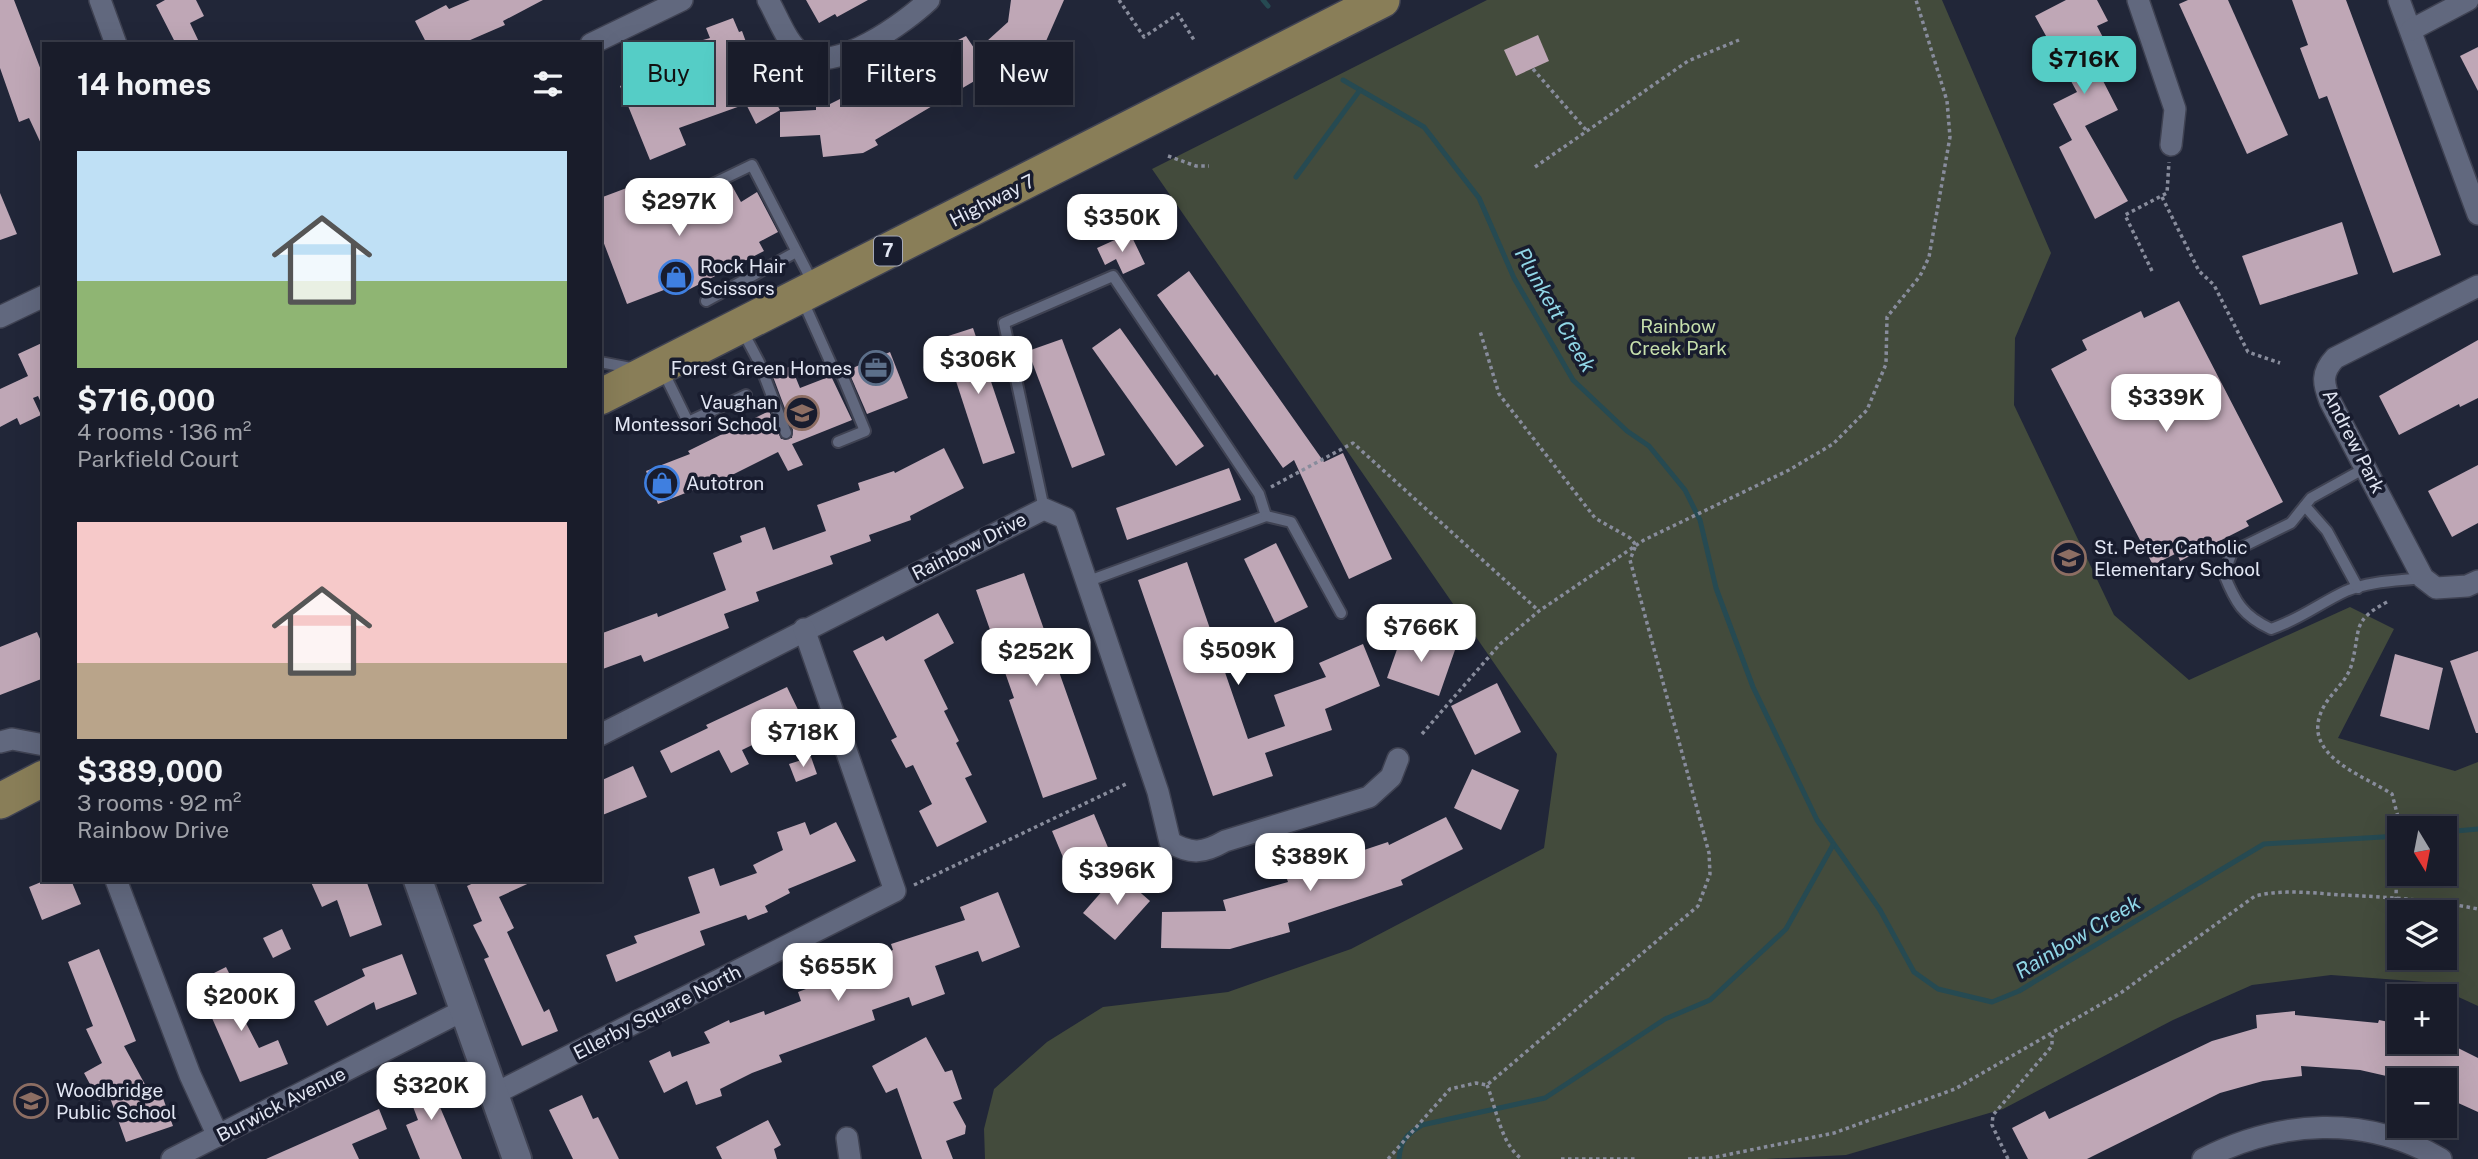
<!DOCTYPE html>
<html lang="en">
<head>
<meta charset="utf-8">
<style>
  body { margin:0; font-family:"Public Sans",sans-serif; background:#222532; color:#f1f3f6; height:100vh; display:flex; flex-direction:column; font-size:26px; white-space:nowrap }
  * { box-sizing:border-box; margin:0 }
  p { font-size:23px; color:#9fa1a8 }
  .icon { flex:none; width:38px; height:38px; fill:none; stroke:currentColor; stroke-width:2; stroke-linecap:round; stroke-linejoin:round }
  .map { position:relative; flex:1; overflow:hidden }
  .details { position:absolute; left:42px; top:42px; width:560px; height:840px; display:flex; flex-direction:column; background:#191c2a; border-radius:0px; box-shadow:0 7px 28px #0002,0 0 0 2px #373a47 }
  .details>* { flex:none }
  .hud { position:absolute; left:623px; top:42px; width:665px; height:63px; display:flex; gap:14px }
  .needle { width:46px; rotate:170deg }
  .buttons { position:absolute; left:2387px; top:816px; display:grid; gap:14px }
  .buttons a { display:grid; place-items:center; width:70px; height:70px; border-radius:0px; background:#191c2a; box-shadow:0 7px 28px #0002,0 0 0 2px #373a47; font-size:35px }
  .price { position:absolute; translate:-50% -60px; padding:0 16px; border-radius:14px; background:#fff; color:#222; font-size:23px; line-height:46px; filter:drop-shadow(0 2px 4px #0008) }
  .price::after { content:''; position:absolute; left:50%; top:42px; width:21px; height:16px; margin-left:-10px; background:inherit; clip-path:polygon(0 0,100% 0,50% 100%) }
  .price.current { background:#55cdc6; color:#111 }
  ul { padding:0; list-style:none }
  li { display:grid; align-content:center; gap:14px; height:371px; padding:0 35px }
  li span { display:grid; place-items:center; height:217px; border-radius:0px; color:#555 }
  li>.icon { margin-inline-start:auto }
  span .icon { width:126px; height:126px; fill:#fffc; stroke-width:1 }
  li b { font-size:30px }
  h2 { display:flex; justify-content:space-between; align-items:center; height:84px; padding:0 35px; font-size:30px }
  .chip { padding:0 24px; border-radius:0px; background:#191c2a; box-shadow:0 7px 28px #0002,0 0 0 2px #373a47; font-size:24px; line-height:63px }
  .chip.current { background:#55cdc6; color:#111 }
  .map>svg:first-child { display:block }
</style>
</head>
<body>
<div class="map">
<svg width="2478" height="1159" viewBox="0 0 2478 1159">
  <rect width="100%" height="100%" fill="#212638"/>
  <path fill="#434b3c" fill-rule="evenodd" d="M1487 0H1942L2051 253 2015 338 2014 405 2114 615 2189 680 2350 607 2394 629 2338 738 2455 771 2478 762V1006L2426 982 2331 975 2252 985 2173 1020 2003 1109 1846 1155 1766 1159H985L984 1129 994 1089 1047 1042 1103 1007 1228 992 1351 949 1544 848 1557 754 1152 169ZM2399 828H2445V873H2399ZM2399 912H2445V957H2399Z"/>
  <g fill="none" stroke-linecap="round" stroke-linejoin="round">
    <g stroke="#264a52" stroke-width="5">
      <polyline points="1263,0 1268,6"/>
      <polyline points="1343,80 1424,127 1479,198 1514,278 1573,380 1627,431 1649,446 1685,490 1700,520 1716,588 1753,687 1817,820 1880,910 1914,972 1938,989 1992,1002 2019,991 2264,844 2399,836"/>
      <polyline points="1296,177 1360,90"/>
      <polyline points="2445,832 2478,829"/>
      <path d="M1399 1159C1400 1141 1407 1134 1422 1125L1545 1098 1665 1019 1710 1000 1786 929 1833 845"/>
    </g>
  </g>
  <g fill="#bfa7b6">
    <polygon points="0,0 14,0 44,78 44,150 29,118 19,122 0,68"/>
    <polygon points="165,0 196,0 204,16 190,23 200,44 176,44 156,5"/>
    <polygon points="470,0 543,0 503,21 505,25 461,44 427,44 415,21 446,5 449,9"/>
    <polygon points="806,0 868,0 837,17 835,14 819,23"/>
    <polygon points="1011,0 1064,0 1043,48 1037,45 1005,74 998,67 875,140 878,145 863,153 823,157 820,135 780,137 780,112 816,110 816,107 826,106 966,36 976,51 1008,22"/>
    <polygon points="2066,0 2097,0 2108,21 2097,26 2117,64 2099,73 2118,110 2085,126 2128,201 2095,219 2059,147 2072,140 2053,104 2077,92 2035,16"/>
    <polygon points="2188,0 2228,0 2288,135 2247,154 2179,4"/>
    <polygon points="2292,0 2346,0 2441,255 2393,273 2327,96 2319,99 2300,48 2308,45"/>
    <polygon points="733,18 739,32 742,31 761,83 764,81 780,110 756,124 746,104 679,128 686,145 650,160 620,86 661,70 659,64 706,47 703,40 710,38 706,28"/>
    <polygon points="1538,35 1549,61 1516,76 1504,50"/>
    <polygon points="2478,47 2478,91 2460,56"/>
    <polygon points="648,180 662,218 731,184 741,202 757,192 778,232 759,242 764,251 688,290 685,282 627,304 600,233 600,198"/>
    <polygon points="0,193 17,234 0,240"/>
    <polygon points="2342,222 2358,274 2260,305 2242,256"/>
    <polygon points="1130,233 1145,264 1123,274 1116,259 1105,265 1097,248"/>
    <polygon points="1189,271 1324,462 1343,453 1392,559 1349,579 1294,460 1283,468 1217,374 1215,376 1157,295"/>
    <polygon points="2179,301 2283,502 2246,521 2249,526 2180,561 2177,553 2153,565 2051,369 2087,350 2082,340 2141,311 2144,318"/>
    <polygon points="973,328 1015,453 983,464 942,338"/>
    <polygon points="1120,328 1204,446 1176,466 1092,348"/>
    <polygon points="1062,339 1105,455 1072,468 1028,351"/>
    <polygon points="2478,340 2478,398 2460,407 2459,404 2399,435 2379,396"/>
    <polygon points="44,342 44,409 38,396 33,398 41,415 20,425 17,418 0,427 0,389 28,376 18,354"/>
    <polygon points="890,352 908,398 867,414 848,370"/>
    <polygon points="791,366 800,388 831,376 852,420 792,444 803,465 788,471 778,452 704,489 703,486 658,504 646,471 690,454 688,451 769,411 781,439 792,438 793,430 772,374"/>
    <polygon points="944,448 964,488 910,516 911,520 869,535 871,541 830,556 833,564 756,592 759,601 724,614 729,628 644,662 641,655 600,670 600,634 657,613 658,617 726,590 713,553 742,542 740,536 765,527 773,550 826,531 817,505 860,490 858,483 894,471 895,473"/>
    <polygon points="2478,465 2478,523 2452,537 2428,491"/>
    <polygon points="1229,468 1241,500 1127,540 1116,508"/>
    <polygon points="1276,543 1308,607 1275,623 1244,559"/>
    <polygon points="1187,562 1248,739 1285,726 1274,695 1326,677 1319,663 1363,644 1380,686 1325,709 1332,730 1265,753 1273,776 1213,796 1138,580"/>
    <polygon points="1024,573 1097,779 1043,798 1009,700 1014,698 976,590"/>
    <polygon points="938,613 954,643 924,660 948,709 944,711 959,741 956,743 972,775 965,778 987,822 937,847 919,811 932,804 913,765 906,768 891,740 897,737 853,651 883,636 886,641"/>
    <polygon points="37,632 44,648 44,678 0,695 0,647"/>
    <polygon points="1403,632 1455,650 1439,696 1387,678"/>
    <polygon points="2478,651 2478,733 2476,733 2450,661"/>
    <polygon points="2395,654 2443,668 2429,730 2380,716"/>
    <polygon points="1497,683 1521,732 1475,755 1451,706"/>
    <polygon points="787,687 803,720 742,750 749,764 731,773 719,750 671,773 660,751 708,728 706,725"/>
    <polygon points="811,757 817,774 796,782 789,764"/>
    <polygon points="633,766 647,797 600,816 600,781"/>
    <polygon points="1472,769 1519,790 1501,830 1454,808"/>
    <polygon points="1094,814 1112,857 1070,874 1052,831"/>
    <polygon points="1446,817 1463,849 1401,880 1403,885 1288,923 1290,932 1230,949 1161,948 1162,912 1226,911 1223,900 1288,882 1286,876 1388,842 1389,845"/>
    <polygon points="805,822 810,835 836,822 856,861 788,889 790,893 765,906 768,912 748,920 746,915 700,931 705,945 616,982 606,955 637,943 634,936 700,913 688,877 714,868 720,886 757,873 753,865 783,850 777,832"/>
    <polygon points="1118,873 1150,901 1115,940 1083,913"/>
    <polygon points="46,880 71,880 81,904 42,920 29,887"/>
    <polygon points="310,880 366,880 382,925 350,937 337,900 322,907"/>
    <polygon points="480,880 536,880 499,897 514,928 507,932 544,1012 549,1009 558,1031 522,1046 484,959 489,957 473,925 482,921 467,886"/>
    <polygon points="998,892 1020,947 982,962 978,951 935,966 945,994 912,1006 909,997 872,1010 875,1020 779,1055 782,1062 752,1073 720,1089 722,1096 696,1105 687,1081 664,1093 649,1061 670,1051 672,1057 710,1043 704,1032 729,1020 730,1023 764,1011 765,1015 801,1001 798,992 830,980 827,974 893,950 891,944 965,920 960,907"/>
    <polygon points="282,929 291,949 273,958 263,938"/>
    <polygon points="99,949 136,1041 124,1046 147,1088 158,1084 173,1126 126,1142 109,1095 99,1101 84,1073 102,1063 86,1029 93,1026 68,962"/>
    <polygon points="402,954 417,994 376,1010 374,1002 327,1026 314,1001 365,976 362,969"/>
    <polygon points="226,967 240,995 233,998 259,1048 278,1040 288,1064 240,1082 212,1018 224,1013 206,977"/>
    <polygon points="2295,1011 2295,1015 2378,1023 2379,1020 2399,1024 2399,1041 2444,1041 2478,1058 2478,1112 2445,1097 2445,1080 2404,1080 2360,1070 2301,1066 2302,1076 2263,1081 2220,1093 2087,1159 2028,1159 2012,1128 2045,1111 2049,1119 2212,1041 2257,1028 2256,1015"/>
    <polygon points="926,1037 945,1072 952,1070 962,1099 953,1102 966,1126 965,1134 946,1141 953,1159 922,1159 897,1088 886,1093 872,1066"/>
    <polygon points="440,1076 447,1096 437,1100 462,1159 420,1159 406,1125 418,1120 406,1088"/>
    <polygon points="582,1095 593,1119 598,1117 619,1159 573,1159 549,1110"/>
    <polygon points="379,1109 387,1129 352,1144 359,1159 266,1159"/>
    <polygon points="768,1120 781,1145 774,1149 777,1159 722,1159 716,1147"/>
  </g>
  <g fill="none" stroke-linecap="round" stroke-linejoin="round">
    <g stroke="#3f4252" stroke-width="14">
      <g id="service">
        <polyline points="667,206 752,165 814,285"/>
        <polyline points="706,301 796,252"/>
        <polyline points="803,301 832,366 842,375 865,431 838,442"/>
        <polyline points="742,330 759,362 786,433"/>
        <polyline points="600,362 636,369"/>
        <polyline points="662,369 688,422 746,395"/>
        <path d="M2367 467 2311 498 2291 523 2232 552 2224 574C2235 602 2243 616 2271 629 2299 620 2320 603 2346 591 2370 581 2398 581 2423 578"/>
        <polyline points="2305,506 2327,531 2358,588"/>
        <polyline points="1044,509 1004,323 1113,276 1259,494 1266,516 1086,582"/>
        <polyline points="1266,516 1291,522 1341,613"/>
      </g>
    </g>
    <g stroke="#3f4252" stroke-width="24">
      <g id="minor">
        <polyline points="100,0 116,44"/>
        <path d="M768 0C778 17 787 45 804 55 836 73 906 22 929 0"/>
        <polyline points="2138,0 2175,109 2171,145"/>
        <polyline points="2399,0 2478,214"/>
        <polyline points="2411,30 2468,0"/>
        <polyline points="591,44 682,0"/>
        <path d="M2478 286 2335 358C2321 373 2323 383 2330 401L2423 578 2436 588 2467 586 2478 581"/>
        <polyline points="0,317 44,296"/>
        <path d="M600 735 1044 509 1065 518 1158 792 1170 842C1191 855 1204 853 1225 841L1369 797 1391 777 1398 759"/>
        <polyline points="0,742 12,739 44,745"/>
        <polyline points="116,880 190,1075 218,1136"/>
        <polyline points="494,1094 895,891 804,629"/>
        <polyline points="847,1138 850,1159"/>
        <polyline points="172,1159 464,1010"/>
        <path d="M2203 1159C2280 1120 2365 1114 2441 1159"/>
      </g>
    </g>
    <g stroke="#3f4252" stroke-width="32">
      <polyline id="tertiary" points="418,880 517,1159"/>
    </g>
    <g stroke="#3f4252" stroke-width="38">
      <g id="primary">
        <polyline points="600,397 1382,0"/>
        <polyline points="0,801 44,778"/>
      </g>
    </g>
    <g stroke="#888c9c" stroke-width="3.5" stroke-dasharray="3.5 3.5" stroke-linecap="butt">
      <polyline points="1119,0 1144,37 1178,14 1194,40"/>
      <polyline points="1533,69 1587,131"/>
      <polyline points="1168,156 1196,166 1209,166"/>
      <polyline points="1535,167 1688,61 1739,40"/>
      <polyline points="2162,197 2199,271 2214,285 2248,352 2280,363"/>
      <polyline points="2152,271 2125,215 2167,193 2169,162"/>
      <polyline points="1271,487 1353,443 1539,611"/>
      <path d="M2387 602C2351 621 2361 629 2352 663 2348 681 2331 692 2323 708 2299 755 2363 775 2392 794L2398 817 2396 898"/>
      <polyline points="1422,734 1500,644 1539,611 1644,540 1789,470 1833,444 1867,410 1886,364 1887,317 1920,276 1929,257 1950,137 1947,101 1916,0"/>
      <polyline points="914,885 1128,783"/>
      <path d="M1487 1085C1496 1107 1501 1145 1522 1159"/>
      <polyline points="1388,1159 1450,1089 1476,1083 1487,1085 1698,906 1710,874 1709,853 1630,560 1636,545 1630,538 1595,518 1499,394 1480,331"/>
      <polyline points="1561,1159 1638,1159"/>
      <path d="M1688 1159 1711 1158 1834 1133 1955 1089 2122 992 2255 896C2284 889 2312 893 2342 895 2388 897 2433 900 2478 909"/>
      <polyline points="2008,1159 1992,1125 1993,1115 2052,1046 2052,1035"/>
    </g>
    <use href="#service" stroke="#61687e" stroke-width="10"/>
    <use href="#minor" stroke="#61687e" stroke-width="21"/>
    <use href="#tertiary" stroke="#61687e" stroke-width="28"/>
    <use href="#primary" stroke="#897e58" stroke-width="35"/>
  </g>
  <defs>
    <g id="shop-ring" transform="scale(1.75)"><circle r="9.5" fill="#181c2e" stroke="#3f7fe0" stroke-width="1.5"/><path d="M-5-2.5h2.3a2.7 3.5 0 0 1 5.4 0H5L5.5 6h-11ZM-1.5-2.5h3a1.5 2.3 0 0 0-3 0Z" fill="#3f7fe0"/></g>
    <g id="office-ring" transform="scale(1.75)"><circle r="9.5" fill="#181c2e" stroke="#5c6f8a" stroke-width="1.5"/><path d="M-6-3h4V-5.5h4V-3h4V5H-6ZM-1-4.5V-3h2v-1.5ZM-6 0V1H6V0Z" fill="#5c6f8a"/></g>
    <g id="school-ring" transform="scale(1.75)"><circle r="9.5" fill="#181c2e" stroke="#8d6e63" stroke-width="1.5"/><path d="M0-5L7-2L0 1L-7-2ZM-4 1L0 2.5L4 1V4Q0 6-4 4Z" fill="#8d6e63"/></g>
  </defs>
  <g fill-rule="evenodd">
    <use href="#shop-ring" x="676" y="277"/>
    <use href="#office-ring" x="876" y="368"/>
    <use href="#school-ring" x="802" y="413"/>
    <use href="#shop-ring" x="662" y="483"/>
    <use href="#school-ring" x="2069" y="558"/>
    <use href="#school-ring" x="31" y="1101"/>
  </g>
  <g text-anchor="middle" stroke-width="7" stroke-linejoin="round" paint-order="stroke">
    <rect fill="#181c2e" stroke="#a5a9b8" stroke-width="2" x="874" y="236.5" width="28" height="29" rx="5"/>
    <g font-size="18" font-weight="bold" fill="#e2e6f3">
      <text x="888" y="257">7</text>
    </g>
    <g font-size="19" fill="#e2e6f3" stroke="#181c2e">
      <text transform="translate(992 200) rotate(-27)" y="7">Highway 7</text>
      <text transform="translate(2354 441) rotate(63)" y="7">Andrew Park</text>
      <text transform="translate(969 546) rotate(-27)" y="7">Rainbow Drive</text>
      <text transform="translate(657 1012) rotate(-27)" y="7">Ellerby Square North</text>
      <text transform="translate(281 1104) rotate(-27)" y="7">Burwick Avenue</text>
    </g>
    <g font-size="19" fill="#e2e6f3" stroke="#181c2e" text-anchor="start">
      <text x="700" y="273">Rock Hair<tspan x="700" dy="22">Scissors</tspan></text>
      <text x="852" y="375" text-anchor="end">Forest Green Homes</text>
      <text x="778" y="409" text-anchor="end">Vaughan<tspan x="778" dy="22">Montessori School</tspan></text>
      <text x="686" y="490">Autotron</text>
      <text x="2094" y="554">St. Peter Catholic<tspan x="2094" dy="22">Elementary School</tspan></text>
      <text x="56" y="1097">Woodbridge<tspan x="56" dy="22">Public School</tspan></text>
    </g>
    <g font-size="19" fill="#c6dfac" stroke="#181c2e">
      <text x="1678" y="333">Rainbow<tspan x="1678" dy="22">Creek Park</tspan></text>
    </g>
    <g font-size="21" font-style="italic" fill="#90d6e6" stroke="#181c2e">
      <text transform="translate(1555 310) rotate(60)" y="7">Plunkett Creek</text>
      <text transform="translate(2078 937) rotate(-31)" y="7">Rainbow Creek</text>
    </g>
  </g>
</svg>
<div class="buttons">
<a><svg class="needle" viewBox="-14 -14 28 28"><path d="M0-13l5 13h-10z" fill="#e53935"/><path d="M0 13l5-13h-10z" fill="#9fa1a8"/></svg></a>
<a><svg class="icon" aria-label="layers" viewBox="0 0 24 24"><path d="M12 4l9 5-9 5-9-5zM3 14l9 5 9-5"/></svg></a>
<a>+</a>
<a>−</a>
</div>
<b class="price current" style="left:2084px;top:96px">$716K</b>
<b class="price" style="left:679px;top:238px">$297K</b>
<b class="price" style="left:1122px;top:254px">$350K</b>
<b class="price" style="left:978px;top:396px">$306K</b>
<b class="price" style="left:2166px;top:434px">$339K</b>
<b class="price" style="left:1421px;top:664px">$766K</b>
<b class="price" style="left:1238px;top:687px">$509K</b>
<b class="price" style="left:1036px;top:688px">$252K</b>
<b class="price" style="left:803px;top:769px">$718K</b>
<b class="price" style="left:1310px;top:893px">$389K</b>
<b class="price" style="left:1117px;top:907px">$396K</b>
<b class="price" style="left:838px;top:1003px">$655K</b>
<b class="price" style="left:241px;top:1033px">$200K</b>
<b class="price" style="left:431px;top:1122px">$320K</b>
<div class="hud">
<a class="chip current">Buy</a>
<a class="chip">Rent</a>
<a class="chip">Filters</a>
<a class="chip">New</a>
</div>
<section class="details">
<h2>14 homes<svg class="icon" aria-label="filters" viewBox="0 0 24 24"><path d="M4 7h16M4 17h16"/><circle cx="9" cy="7" r="2"/><circle cx="15" cy="17" r="2"/></svg></h2>
<ul>
<li><span style="background:linear-gradient(#bfe0f5 60%,#8fb573 0)"><svg class="icon" aria-label="home" viewBox="0 0 24 24"><path d="M3 11l9-7 9 7M6 9v11h12V9"/></svg></span><div><b>$716,000</b><p>4 rooms · 136 m²</p><p>Parkfield Court</p></div></li>
<li><span style="background:linear-gradient(#f6c9c9 65%,#b9a48a 0)"><svg class="icon" aria-label="home" viewBox="0 0 24 24"><path d="M3 11l9-7 9 7M6 9v11h12V9"/></svg></span><div><b>$389,000</b><p>3 rooms · 92 m²</p><p>Rainbow Drive</p></div></li>
</ul>
</section>
</div>
</body>
</html>
